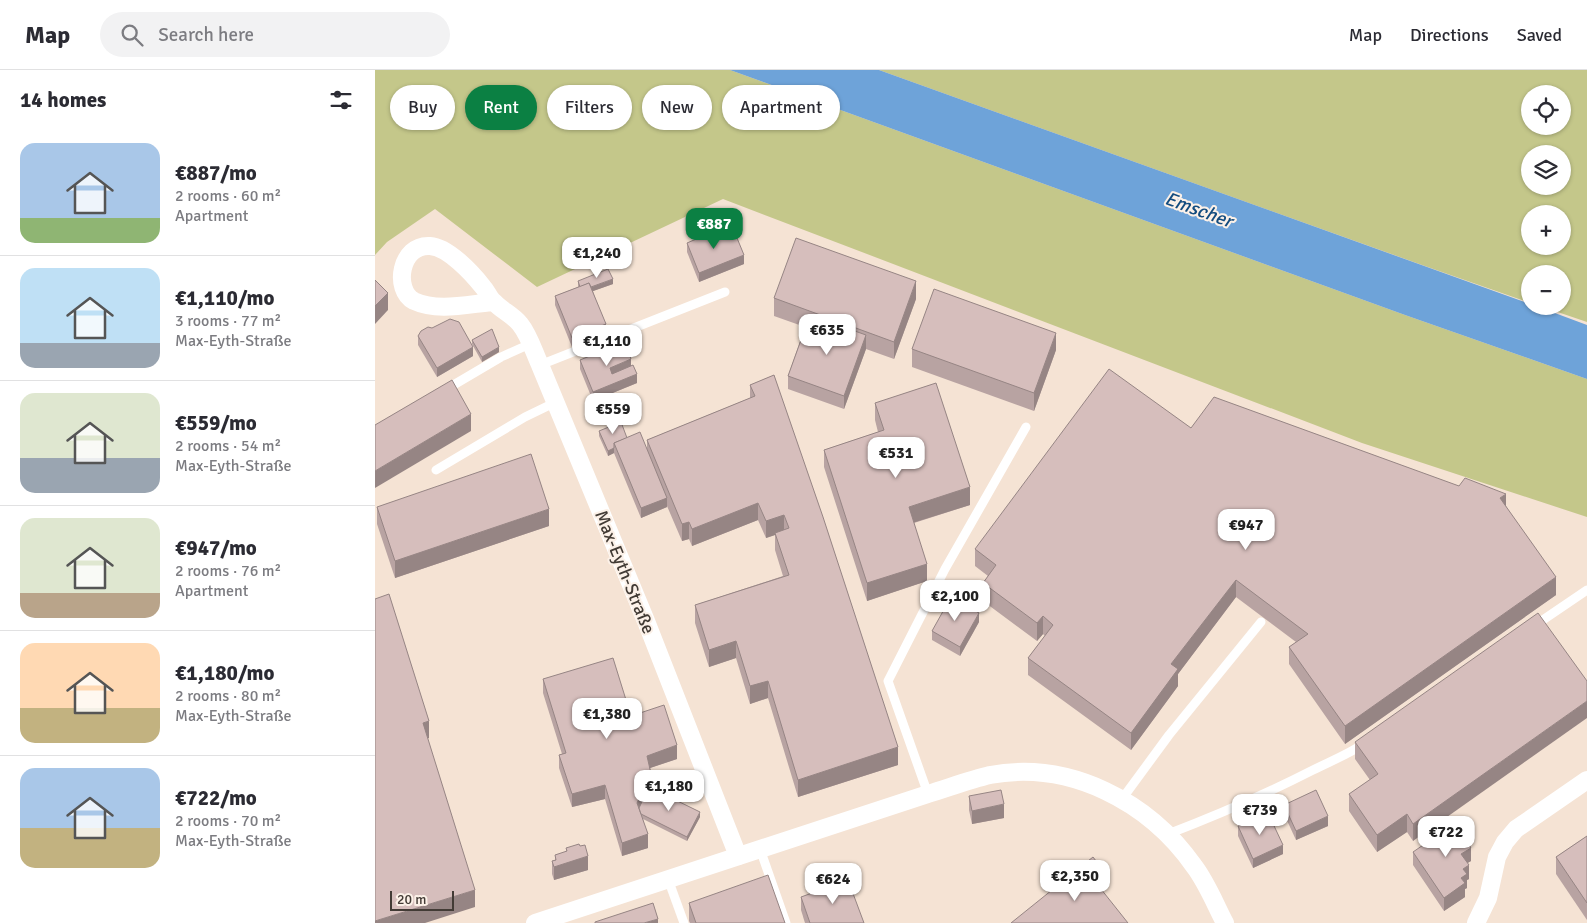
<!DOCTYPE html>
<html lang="en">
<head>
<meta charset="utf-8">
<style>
  body { margin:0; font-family:Signika,sans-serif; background:#f2f2f3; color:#2b2b33; height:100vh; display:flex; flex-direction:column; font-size:19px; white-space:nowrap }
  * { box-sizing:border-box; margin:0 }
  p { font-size:16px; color:#7c7c81 }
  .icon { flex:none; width:28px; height:28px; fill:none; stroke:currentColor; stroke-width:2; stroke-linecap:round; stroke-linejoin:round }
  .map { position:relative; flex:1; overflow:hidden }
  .side { display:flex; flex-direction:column; background:#fff; width:375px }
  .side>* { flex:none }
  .guide { position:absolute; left:15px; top:15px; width:475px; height:45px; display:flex; gap:10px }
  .fabs { position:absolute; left:1146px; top:15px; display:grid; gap:10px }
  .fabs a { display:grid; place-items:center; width:50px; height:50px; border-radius:50%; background:#fff; box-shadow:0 1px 4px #0004; font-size:25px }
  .scale { position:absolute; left:15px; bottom:12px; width:64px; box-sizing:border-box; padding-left:5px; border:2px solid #423b35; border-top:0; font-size:14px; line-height:18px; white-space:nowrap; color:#423b35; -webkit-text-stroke:4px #fcf1e8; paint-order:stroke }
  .price { position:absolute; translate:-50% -42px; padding:0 11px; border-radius:10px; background:#fff; color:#222; font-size:16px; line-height:32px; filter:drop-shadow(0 1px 2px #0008) }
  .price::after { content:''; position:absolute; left:50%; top:30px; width:15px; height:11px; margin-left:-8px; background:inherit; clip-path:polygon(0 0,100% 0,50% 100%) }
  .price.on { background:#0b8043; color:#fff }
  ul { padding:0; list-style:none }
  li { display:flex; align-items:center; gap:15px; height:125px; padding:0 20px }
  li+li { border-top:1px solid #e1e1e2 }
  li span { display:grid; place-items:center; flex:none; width:140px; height:100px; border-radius:15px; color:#555 }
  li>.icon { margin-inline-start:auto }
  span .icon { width:60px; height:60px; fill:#fffc; stroke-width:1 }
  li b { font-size:21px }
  h2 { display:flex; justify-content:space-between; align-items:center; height:60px; padding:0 20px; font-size:21px }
  .tag { padding:0 18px; border-radius:22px; background:#fff; box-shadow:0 1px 4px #0004; font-size:18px; line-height:45px }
  .tag.on { background:#0b8043; color:#fff }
  header { display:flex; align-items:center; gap:30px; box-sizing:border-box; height:70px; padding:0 25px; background:#fff; border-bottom:1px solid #e1e1e2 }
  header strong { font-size:24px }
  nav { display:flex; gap:28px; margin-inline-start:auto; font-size:18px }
  .search { width:350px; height:45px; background:#f2f2f3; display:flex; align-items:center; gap:12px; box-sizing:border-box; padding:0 18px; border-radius:28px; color:#7c7c81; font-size:19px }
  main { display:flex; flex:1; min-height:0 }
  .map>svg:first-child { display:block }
</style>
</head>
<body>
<header>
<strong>Map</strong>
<div class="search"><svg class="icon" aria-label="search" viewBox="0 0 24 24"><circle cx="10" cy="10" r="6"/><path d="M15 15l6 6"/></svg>Search here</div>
<nav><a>Map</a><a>Directions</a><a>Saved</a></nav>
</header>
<main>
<section class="side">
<h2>14 homes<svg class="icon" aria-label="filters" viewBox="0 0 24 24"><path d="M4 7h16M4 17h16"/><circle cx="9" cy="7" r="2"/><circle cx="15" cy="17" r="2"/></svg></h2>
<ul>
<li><span style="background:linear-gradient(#a9c7e8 75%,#8fb573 0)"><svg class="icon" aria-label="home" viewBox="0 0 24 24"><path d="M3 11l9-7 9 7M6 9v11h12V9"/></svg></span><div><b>€887/mo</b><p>2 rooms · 60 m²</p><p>Apartment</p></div></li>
<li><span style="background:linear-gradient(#bfe0f5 75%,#9aa5b1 0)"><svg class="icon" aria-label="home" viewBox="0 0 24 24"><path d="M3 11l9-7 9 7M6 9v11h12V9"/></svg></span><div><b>€1,110/mo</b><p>3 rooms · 77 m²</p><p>Max-Eyth-Straße</p></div></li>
<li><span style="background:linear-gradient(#dfe7d0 65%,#9aa5b1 0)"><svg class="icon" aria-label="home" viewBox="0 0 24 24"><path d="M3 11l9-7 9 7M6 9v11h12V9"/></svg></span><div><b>€559/mo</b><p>2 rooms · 54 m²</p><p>Max-Eyth-Straße</p></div></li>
<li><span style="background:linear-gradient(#dfe7d0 75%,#b9a48a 0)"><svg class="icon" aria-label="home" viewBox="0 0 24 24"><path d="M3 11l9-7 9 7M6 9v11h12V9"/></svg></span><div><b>€947/mo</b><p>2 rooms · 76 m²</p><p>Apartment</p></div></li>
<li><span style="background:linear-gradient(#ffd9b3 65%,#c2b280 0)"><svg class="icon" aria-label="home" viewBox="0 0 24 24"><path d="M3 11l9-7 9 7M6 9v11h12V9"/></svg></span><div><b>€1,180/mo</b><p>2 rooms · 80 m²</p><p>Max-Eyth-Straße</p></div></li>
<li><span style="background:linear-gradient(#a9c7e8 60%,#c2b280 0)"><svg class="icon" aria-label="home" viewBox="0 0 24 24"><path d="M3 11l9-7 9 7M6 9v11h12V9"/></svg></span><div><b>€722/mo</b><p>2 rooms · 70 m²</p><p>Max-Eyth-Straße</p></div></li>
</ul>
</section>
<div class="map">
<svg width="1212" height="853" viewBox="0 0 1212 853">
  <rect width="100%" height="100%" fill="#f5e3d4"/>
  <g fill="#c4c78a" fill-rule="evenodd">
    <polygon points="0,0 355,0 1030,245 1212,309 1212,447 987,373 348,129 162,217 60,139 12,172 0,185"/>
    <path d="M504 0H1212V252L1165 236H1188V204H1155V233L1047 195ZM1155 24H1188V56H1155ZM1155 84H1188V116H1155ZM1155 144H1188V176H1155Z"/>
  </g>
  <polygon fill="#6ea3d9" points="355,0 504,0 1155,234 1155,236 1161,236 1212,255 1212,309 1030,245"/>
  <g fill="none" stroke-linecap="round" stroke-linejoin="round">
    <g stroke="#fff" stroke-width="9">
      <polyline points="165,295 350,222"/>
      <polyline points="70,320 126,287 155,274"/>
      <polyline points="61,400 150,347 181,332"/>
      <polyline points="1159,556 1212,520"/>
      <polyline points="553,724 513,611 570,499 651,357"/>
      <polyline points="747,729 794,665 886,552"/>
      <path d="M793 764C843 745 891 724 938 700 956 691 974 684 990 673"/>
      <polyline points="385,779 411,853"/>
      <polyline points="293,809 309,853"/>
    </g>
    <g stroke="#fff" stroke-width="18">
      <path d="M118 232C94 234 62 242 39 231 18 220 25 174 55 176 73 177 97 203 108 217 112 221 114 228 119 232 126 240 138 245 145 254 154 265 159 282 165 295L271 551 363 786"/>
      <path d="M160 853 553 724C573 718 594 710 615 705 695 690 774 732 819 796 832 813 840 834 850 853"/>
      <polyline points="1101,853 1113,828 1122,787 1130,772 1141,759 1212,710"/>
    </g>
  </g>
  <g fill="#b8a3a2">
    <polygon points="351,167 369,194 324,212 312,182 312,173"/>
    <polygon points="203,211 238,214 218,221 231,263 197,277 180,235 180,226 203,217"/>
    <polygon points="399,228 541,229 519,289 491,279 469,339 413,319 413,306 430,257 399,246"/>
    <polygon points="43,266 98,286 62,307 43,275"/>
    <polygon points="97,270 124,282 107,292 97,274"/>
    <polygon points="537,279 681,280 659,341 537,297"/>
    <polygon points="205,290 256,296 262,313 218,331 205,299"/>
    <polygon points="399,305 523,695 423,727 393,628 375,634 361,588 334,597 320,553 320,535 408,506 400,480 400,465 391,468 383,450 317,476 314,469 307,471 292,436 292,437 266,448 239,383 233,386 224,366 224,361 252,368 272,378 272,370 375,328 375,315"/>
    <polygon points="500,333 595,435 539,453 552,511 492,531 449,397 449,380 503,362 500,350"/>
    <polygon points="1131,436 1181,525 970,674 914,594 914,577 921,572 861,527 803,604 803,616 756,680 653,605 653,588 670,566 668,564 662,571 608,531 608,513 613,506 600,496 600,479"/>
    <polygon points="2,437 174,456 20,508 2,454"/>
    <polygon points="604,552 585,586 557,570 557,561"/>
    <polygon points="168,609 256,646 302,689 275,698 277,708 277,718 325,747 312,771 268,749 273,778 247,786 230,729 197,737 184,698 184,685 187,684 168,623"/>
    <polygon points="1212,611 1038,771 1032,762 1002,782 974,741 974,724 995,710 980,689 980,672"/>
    <polygon points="594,726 629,748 597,754 594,740"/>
    <polygon points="909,735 953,756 921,770 909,744"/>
    <polygon points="863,756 908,784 878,798 863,766"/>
    <polygon points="1095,764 1096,791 1092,793 1094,809 1092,810 1092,818 1090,819 1090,827 1069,841 1038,795 1038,782"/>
    <polygon points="1212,766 1212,850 1181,804 1181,787"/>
    <polygon points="191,778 213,800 179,810 177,804 177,791 180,790 180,785 191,782"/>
    <polygon points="426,827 489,853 430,853 426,840"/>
    <polygon points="314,833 410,853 315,853 314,851"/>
  </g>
  <g fill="#968584">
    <polygon points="369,185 369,194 324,212 324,203"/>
    <polygon points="238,209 238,214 207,225 207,221"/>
    <polygon points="541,211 541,229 519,289 519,272"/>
    <polygon points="13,223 13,240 0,254 0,236"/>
    <polygon points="231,254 231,263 197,277 197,268"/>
    <polygon points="681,263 681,280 659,341 659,323"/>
    <polygon points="491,265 491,279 469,339 469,326"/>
    <polygon points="98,277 98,286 62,307 62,298"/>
    <polygon points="124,277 124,282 107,292 107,287"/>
    <polygon points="256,289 256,298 235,307 235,298"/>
    <polygon points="262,304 262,313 218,331 218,322"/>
    <polygon points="96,344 96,361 0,418 0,401"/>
    <polygon points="239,378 239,383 233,386 233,381"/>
    <polygon points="595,417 595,435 534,454 534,437"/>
    <polygon points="1131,424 1131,441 1125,428"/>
    <polygon points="292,428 292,437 266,448 266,438"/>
    <polygon points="383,433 383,450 317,476 317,459"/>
    <polygon points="174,439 174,456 20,508 20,491"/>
    <polygon points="409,445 409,462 400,463 400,465 391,468 391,451"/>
    <polygon points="314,452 314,469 307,471 307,454"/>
    <polygon points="552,494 552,511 492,531 492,513"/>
    <polygon points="1181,507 1181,525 970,674 970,656"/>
    <polygon points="861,510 861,527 803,604 803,616 756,680 756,663 796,594"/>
    <polygon points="604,543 604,552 585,586 585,577"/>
    <polygon points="668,546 668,564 662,571 662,553"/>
    <polygon points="361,571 361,588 334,597 334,580"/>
    <polygon points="393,611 393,628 375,634 375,616"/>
    <polygon points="1212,631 1212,648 1038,771 1038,754"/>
    <polygon points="54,651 54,668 48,670 48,653"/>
    <polygon points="302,675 302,689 272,699 272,686"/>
    <polygon points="523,677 523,695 423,727 423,710"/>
    <polygon points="274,708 274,722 264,742 262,733"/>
    <polygon points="230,715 230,729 197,737 197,724"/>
    <polygon points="629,734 629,748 597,754 597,741"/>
    <polygon points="325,742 325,747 312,771 312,767"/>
    <polygon points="1032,744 1032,762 1002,782 1002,765"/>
    <polygon points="953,746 953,756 921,770 921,761"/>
    <polygon points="273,764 273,778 247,786 247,773"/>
    <polygon points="1095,764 1095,777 1089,768"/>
    <polygon points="908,775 908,784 878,798 878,789"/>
    <polygon points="1096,778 1096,791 1086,797 1086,784"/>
    <polygon points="213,786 213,800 179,810 179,797"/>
    <polygon points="1094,795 1094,809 1092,810 1092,818 1090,819 1090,827 1069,841 1069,828 1088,799"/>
    <polygon points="728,800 728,817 718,826 718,809"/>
    <polygon points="100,820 100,837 50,853 0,853 0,851"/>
    <polygon points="283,849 283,853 269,853"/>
  </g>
  <g fill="#d6bebc" stroke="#968584">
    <polygon points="347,158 351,167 357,165 362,168 369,185 324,203 312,173"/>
    <polygon points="421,168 541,211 519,272 399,228"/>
    <polygon points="233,199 238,209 216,217 214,213 205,217 203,211"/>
    <polygon points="0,210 13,223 0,236"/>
    <polygon points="214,213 231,254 197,268 180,226"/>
    <polygon points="559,219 681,263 659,323 537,279"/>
    <polygon points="435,245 491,265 469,326 413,306"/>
    <polygon points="75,249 84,252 98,277 62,298 43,266 46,261 53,257 57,258"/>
    <polygon points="117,259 124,277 107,287 97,270"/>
    <polygon points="249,272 256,289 235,298 237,304 258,295 262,304 218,322 205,290"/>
    <polygon points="734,299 816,358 839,327 1084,416 1090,408 1131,424 1125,428 1181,507 970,656 914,577 933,564 861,510 796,594 803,599 756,663 653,588 678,555 668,546 662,553 608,513 621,495 600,479"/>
    <polygon points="399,305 448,447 523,677 423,710 393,611 375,616 361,571 334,580 320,535 414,505 400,463 414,458 409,445 391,451 383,433 317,459 314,452 307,454 272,370 380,326 375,315"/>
    <polygon points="77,310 96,344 0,401 0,355"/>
    <polygon points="561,313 595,417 534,437 552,494 492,513 449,380 509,360 500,333"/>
    <polygon points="246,352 252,368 239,373 239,378 233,381 224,361"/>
    <polygon points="265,362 292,428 266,438 239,373"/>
    <polygon points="156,384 174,439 20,491 2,437"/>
    <polygon points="14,524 54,651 48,653 100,820 0,851 0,529"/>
    <polygon points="576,527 604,543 585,577 557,561"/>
    <polygon points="1163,543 1212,611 1212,631 1038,754 1032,744 1002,765 974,724 1003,704 980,672"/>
    <polygon points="238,588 256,646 289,635 302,675 272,686 277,708 274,708 262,733 273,764 247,773 230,715 197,724 184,685 191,683 168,609"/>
    <polygon points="274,717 325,742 312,767 266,744 264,738"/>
    <polygon points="626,720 629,734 597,741 594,726"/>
    <polygon points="941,720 953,746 921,761 909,735"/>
    <polygon points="893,743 908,775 878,789 863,756"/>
    <polygon points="1086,749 1095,764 1089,768 1096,778 1086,784 1094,795 1088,799 1092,804 1086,808 1090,813 1069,828 1038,782"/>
    <polygon points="1212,766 1212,833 1181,787"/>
    <polygon points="204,774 205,776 210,775 213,786 179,797 177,791 181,790 180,785 192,781 191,778"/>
    <polygon points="718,787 728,800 718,809 753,853 636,853"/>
    <polygon points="393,805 410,853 321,853 314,833"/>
    <polygon points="473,810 489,853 435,853 426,827"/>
    <polygon points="278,833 283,849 269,853 220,853 220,852"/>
  </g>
  <g text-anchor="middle" stroke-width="4" stroke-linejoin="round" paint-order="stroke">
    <g font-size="18" fill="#423b35" stroke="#fcf1e8">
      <text transform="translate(250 502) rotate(68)" y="6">Max-Eyth-Straße</text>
    </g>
    <g font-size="19" font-style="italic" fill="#134c7f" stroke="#fcf1e8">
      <text transform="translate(824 139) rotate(20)" y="7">Emscher</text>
    </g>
  </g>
</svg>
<div class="fabs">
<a><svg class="icon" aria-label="locate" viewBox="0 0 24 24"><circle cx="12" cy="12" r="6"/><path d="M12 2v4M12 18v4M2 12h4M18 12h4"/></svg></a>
<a><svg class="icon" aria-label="layers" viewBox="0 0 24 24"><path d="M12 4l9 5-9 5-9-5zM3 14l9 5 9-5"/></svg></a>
<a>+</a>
<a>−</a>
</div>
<div class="scale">20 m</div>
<b class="price on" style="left:339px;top:180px">€887</b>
<b class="price" style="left:222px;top:209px">€1,240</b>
<b class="price" style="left:452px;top:286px">€635</b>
<b class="price" style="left:232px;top:297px">€1,110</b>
<b class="price" style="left:238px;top:365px">€559</b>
<b class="price" style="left:521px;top:409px">€531</b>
<b class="price" style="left:871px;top:481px">€947</b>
<b class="price" style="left:580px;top:552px">€2,100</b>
<b class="price" style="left:232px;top:670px">€1,380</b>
<b class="price" style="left:294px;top:742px">€1,180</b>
<b class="price" style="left:885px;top:766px">€739</b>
<b class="price" style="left:1071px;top:788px">€722</b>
<b class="price" style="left:700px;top:832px">€2,350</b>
<b class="price" style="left:458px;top:835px">€624</b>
<div class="guide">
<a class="tag">Buy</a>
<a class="tag on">Rent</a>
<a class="tag">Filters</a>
<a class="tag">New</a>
<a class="tag">Apartment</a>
</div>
</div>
</main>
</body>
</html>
